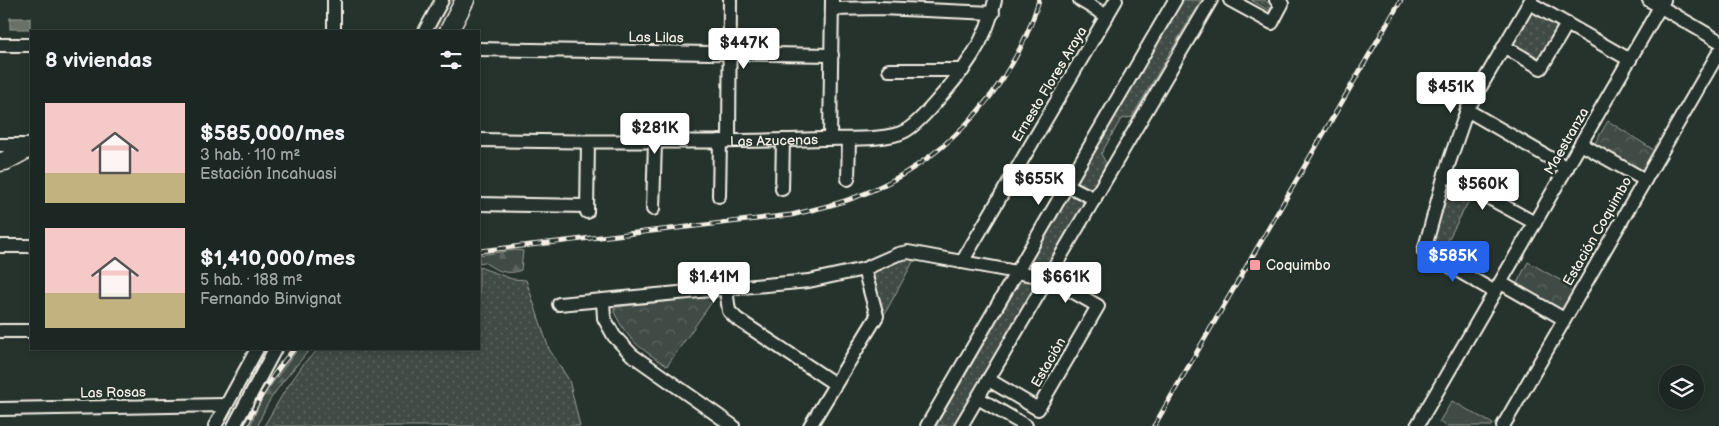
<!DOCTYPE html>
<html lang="es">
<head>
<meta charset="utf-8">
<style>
  body { margin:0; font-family:"Balsamiq Sans",sans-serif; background:#29322f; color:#f1f3f6; height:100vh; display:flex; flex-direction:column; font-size:19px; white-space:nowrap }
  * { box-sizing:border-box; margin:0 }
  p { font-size:16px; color:#a0a5a5 }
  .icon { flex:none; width:28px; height:28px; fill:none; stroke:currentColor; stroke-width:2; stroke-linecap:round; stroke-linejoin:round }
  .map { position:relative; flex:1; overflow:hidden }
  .details { position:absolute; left:30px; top:30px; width:450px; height:320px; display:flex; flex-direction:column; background:#1c2622; border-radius:0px; box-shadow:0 2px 8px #0003,0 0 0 1px #3a4340 }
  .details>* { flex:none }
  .controls { position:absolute; left:1659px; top:365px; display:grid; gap:10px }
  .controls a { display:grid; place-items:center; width:45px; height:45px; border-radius:50%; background:#1c2622; box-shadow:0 2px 8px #0003,0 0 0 1px #3a4340; font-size:25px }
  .price { position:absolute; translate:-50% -42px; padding:0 11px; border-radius:5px; background:#fff; color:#222; font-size:16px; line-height:32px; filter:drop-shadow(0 1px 2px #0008) }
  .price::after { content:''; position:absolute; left:50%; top:30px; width:15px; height:11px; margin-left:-8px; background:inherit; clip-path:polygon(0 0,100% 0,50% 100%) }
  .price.on { background:#2563eb; color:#fff }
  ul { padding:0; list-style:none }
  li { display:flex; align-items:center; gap:15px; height:125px; padding:0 15px }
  li span { display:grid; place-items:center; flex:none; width:140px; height:100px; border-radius:0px; color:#555 }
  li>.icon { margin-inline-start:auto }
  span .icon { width:60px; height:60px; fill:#fffc; stroke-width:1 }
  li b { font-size:21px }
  h2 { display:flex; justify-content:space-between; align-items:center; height:60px; padding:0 15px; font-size:21px }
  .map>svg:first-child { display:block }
</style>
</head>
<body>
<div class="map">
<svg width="1719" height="426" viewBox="0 0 1719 426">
  <defs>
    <pattern id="grass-dots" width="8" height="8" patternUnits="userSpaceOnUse" patternTransform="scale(1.25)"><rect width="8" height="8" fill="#414b45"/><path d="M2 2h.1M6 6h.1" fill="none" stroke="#5d6560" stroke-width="1.8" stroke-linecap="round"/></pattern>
    <pattern id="forest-firs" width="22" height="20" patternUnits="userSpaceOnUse" patternTransform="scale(1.25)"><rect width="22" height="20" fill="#414b45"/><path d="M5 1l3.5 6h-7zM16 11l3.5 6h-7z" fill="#5d6560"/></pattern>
    <pattern id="park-crowns" width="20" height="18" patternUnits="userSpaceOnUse" patternTransform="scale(1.25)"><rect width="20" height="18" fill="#414b45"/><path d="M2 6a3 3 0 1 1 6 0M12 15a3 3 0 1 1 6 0" fill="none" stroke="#5d6560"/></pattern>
    <pattern id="water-ripples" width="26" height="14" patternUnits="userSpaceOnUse" patternTransform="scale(1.25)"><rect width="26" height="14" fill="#676f68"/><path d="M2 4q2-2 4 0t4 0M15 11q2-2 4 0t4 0" fill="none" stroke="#565a55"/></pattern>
  </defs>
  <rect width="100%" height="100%" fill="#26332d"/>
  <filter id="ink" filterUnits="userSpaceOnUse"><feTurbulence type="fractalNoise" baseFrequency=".02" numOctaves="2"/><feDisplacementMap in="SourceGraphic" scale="10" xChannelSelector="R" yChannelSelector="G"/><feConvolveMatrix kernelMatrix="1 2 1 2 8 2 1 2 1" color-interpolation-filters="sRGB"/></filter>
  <g filter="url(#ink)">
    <g fill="url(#grass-dots)" stroke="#9a9e96">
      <polygon points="450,0 459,0 442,31 434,31"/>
      <path d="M1181 0H1201L1132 117 1121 119 1101 154 1106 163C1102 170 1096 189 1087 188 1083 188 1079 184 1076 183Z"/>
      <polygon points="1251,0 1264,0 1272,5 1269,11"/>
      <polygon points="1531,8 1560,24 1539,62 1510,46"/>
      <polygon points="1453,185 1472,195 1440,255 1434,250 1432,246 1450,187"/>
      <polygon points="1072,191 1083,197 1084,203 1047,264 1043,266 1031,262"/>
      <polygon points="906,258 914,260 884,315 874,279 875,273 878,270"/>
      <polygon points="479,267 512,279 526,280 549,349 569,380 580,426 264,426 284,392 305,362 319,349 479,349"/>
      <polygon points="1022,278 1032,280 1034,286 1031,295 956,426 936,426"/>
    </g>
    <g fill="url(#forest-firs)" stroke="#9a9e96">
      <path d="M515 250 523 251 521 270C508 276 495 270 484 262L479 263V255Z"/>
      <path d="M298 349H310C291 373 267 396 258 426H250L263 396Z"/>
    </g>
    <g fill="url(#park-crowns)" stroke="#9a9e96">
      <polygon points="1608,121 1654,150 1641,173 1594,145"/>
      <polygon points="1528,262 1576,289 1564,312 1516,285"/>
      <path d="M716 296 667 366C639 347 629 342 614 312L615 307Z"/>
    </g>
    <polygon fill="#414b45" stroke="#9a9e96" points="1452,401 1493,424 1492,426 1446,426 1439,422"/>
    <rect fill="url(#water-ripples)" stroke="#9fa39b" x="10" y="18" width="20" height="11"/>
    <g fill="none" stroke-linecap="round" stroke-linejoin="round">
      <g stroke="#f4f1e8" stroke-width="16">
        <g id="street">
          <polyline points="1080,0 1107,16"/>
          <polyline points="1230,0 1272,23 1282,4 1276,0"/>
          <polyline points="1649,0 1719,41"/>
          <polyline points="1530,3 1630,60"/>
          <polyline points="832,9 880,8 993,13"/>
          <polyline points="334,31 334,0"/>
          <polyline points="425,31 442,0"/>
          <polyline points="0,45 31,45"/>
          <polyline points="1505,47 1541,68 1567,24"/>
          <polyline points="479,49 832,55"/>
          <polyline points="889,70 963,70"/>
          <polyline points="1467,110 1567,168"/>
          <polyline points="830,138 832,0"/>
          <path id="s1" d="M479 140C593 142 708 143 822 139 843 138 887 141 905 131 916 125 927 112 935 103 962 73 987 41 995 0"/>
          <polyline points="729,140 730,0"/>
          <polyline points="1581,144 1645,180"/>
          <polyline points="0,145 31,145"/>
          <polyline points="1445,174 1535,223"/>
          <polyline points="848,179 849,139"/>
          <polyline points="1067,185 1095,199"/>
          <polyline points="782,189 783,140"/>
          <polyline points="719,196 720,141"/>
          <polyline points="479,204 587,206"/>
          <polyline points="653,209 655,142"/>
          <polyline points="587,212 588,142"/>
          <polyline points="0,246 31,246"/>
          <polyline points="962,262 1116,0"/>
          <polyline points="1501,283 1564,319"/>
          <polyline points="726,289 729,311 737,319 835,384"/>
          <polyline points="1495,292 1424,251 1445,174 1467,110 1531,0"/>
          <polyline points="603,301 604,318 614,336 632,355 733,426"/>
          <polyline points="559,304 809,281 864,269 898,254 908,252 1049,278 1098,306 1038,409 989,380"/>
          <polyline points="0,331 31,331"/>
          <polyline points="978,398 1026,426"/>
          <polyline points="0,409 226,405"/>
          <polyline points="215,426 257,349"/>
          <polyline points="234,426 275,349"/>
          <polyline points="810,426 877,316 864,269"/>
          <polyline points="927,426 1175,0"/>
          <polyline points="961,426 1211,0"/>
          <polyline points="1417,426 1664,0"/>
          <polyline points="1503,426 1719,52"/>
        </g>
      </g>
      <g stroke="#f4f1e8" stroke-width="21">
        <g id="secondary">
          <polyline points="449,31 465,0"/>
          <polyline points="0,162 5,161 31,147"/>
        </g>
      </g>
      <use href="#street" stroke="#26332d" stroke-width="12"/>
      <use href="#secondary" stroke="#26332d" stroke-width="18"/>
      <g stroke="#f4f1e8" stroke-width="5">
        <g id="rail">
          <path d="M479 251 791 215C820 208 848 202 875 189 953 153 1015 83 1039 0"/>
          <path d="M246 426C258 398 274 372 294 349"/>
          <polyline points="1154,426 1401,0"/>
        </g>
      </g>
      <use href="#rail" stroke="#26332d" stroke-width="3" stroke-dasharray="9" stroke-linecap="butt"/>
    </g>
  </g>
  <rect fill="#ff9aa2" stroke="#26332d" stroke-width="2" x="1249" y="259" width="12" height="12" rx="2.5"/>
  <g text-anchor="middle" stroke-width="5" stroke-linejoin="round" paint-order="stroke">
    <g font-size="14" fill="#f4f1e8" stroke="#26332d">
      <text transform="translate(656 37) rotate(1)" y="5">Las Lilas</text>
      <text transform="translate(1049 84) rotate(-59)" y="5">Ernesto Flores Araya</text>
      <text dy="5" stroke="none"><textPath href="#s1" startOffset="295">Las Azucenas</textPath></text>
      <text transform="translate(1566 141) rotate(-60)" y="5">Maestranza</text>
      <text transform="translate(1597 231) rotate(-60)" y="5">Estación Coquimbo</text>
      <text transform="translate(1048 362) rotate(-60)" y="5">Estación</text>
      <text transform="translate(113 392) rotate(-1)" y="5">Las Rosas</text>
    </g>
    <g font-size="14" fill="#f4f1e8" stroke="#26332d" text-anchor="start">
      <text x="1266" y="270">Coquimbo</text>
    </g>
  </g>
</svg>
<div class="controls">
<a><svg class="icon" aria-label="layers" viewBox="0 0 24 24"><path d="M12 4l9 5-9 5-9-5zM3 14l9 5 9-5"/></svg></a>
</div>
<b class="price" style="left:744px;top:70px">$447K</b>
<b class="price" style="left:1451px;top:114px">$451K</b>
<b class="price" style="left:655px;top:155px">$281K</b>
<b class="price" style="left:1039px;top:206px">$655K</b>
<b class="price" style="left:1483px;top:211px">$560K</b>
<b class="price on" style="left:1453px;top:283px">$585K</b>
<b class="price" style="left:714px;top:304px">$1.41M</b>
<b class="price" style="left:1066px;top:304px">$661K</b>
<section class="details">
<h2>8 viviendas<svg class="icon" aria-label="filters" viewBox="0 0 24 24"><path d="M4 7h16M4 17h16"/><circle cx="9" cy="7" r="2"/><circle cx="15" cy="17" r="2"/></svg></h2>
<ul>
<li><span style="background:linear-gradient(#f6c9c9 70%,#c2b280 0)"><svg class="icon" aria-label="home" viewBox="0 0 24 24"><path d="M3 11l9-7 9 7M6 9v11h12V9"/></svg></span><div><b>$585,000/mes</b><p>3 hab. · 110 m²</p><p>Estación Incahuasi</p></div></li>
<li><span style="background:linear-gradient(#f6c9c9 65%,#c2b280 0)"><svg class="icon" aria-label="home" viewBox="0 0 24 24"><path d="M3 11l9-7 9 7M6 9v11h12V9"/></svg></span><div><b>$1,410,000/mes</b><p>5 hab. · 188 m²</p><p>Fernando Binvignat</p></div></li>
</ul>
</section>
</div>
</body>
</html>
